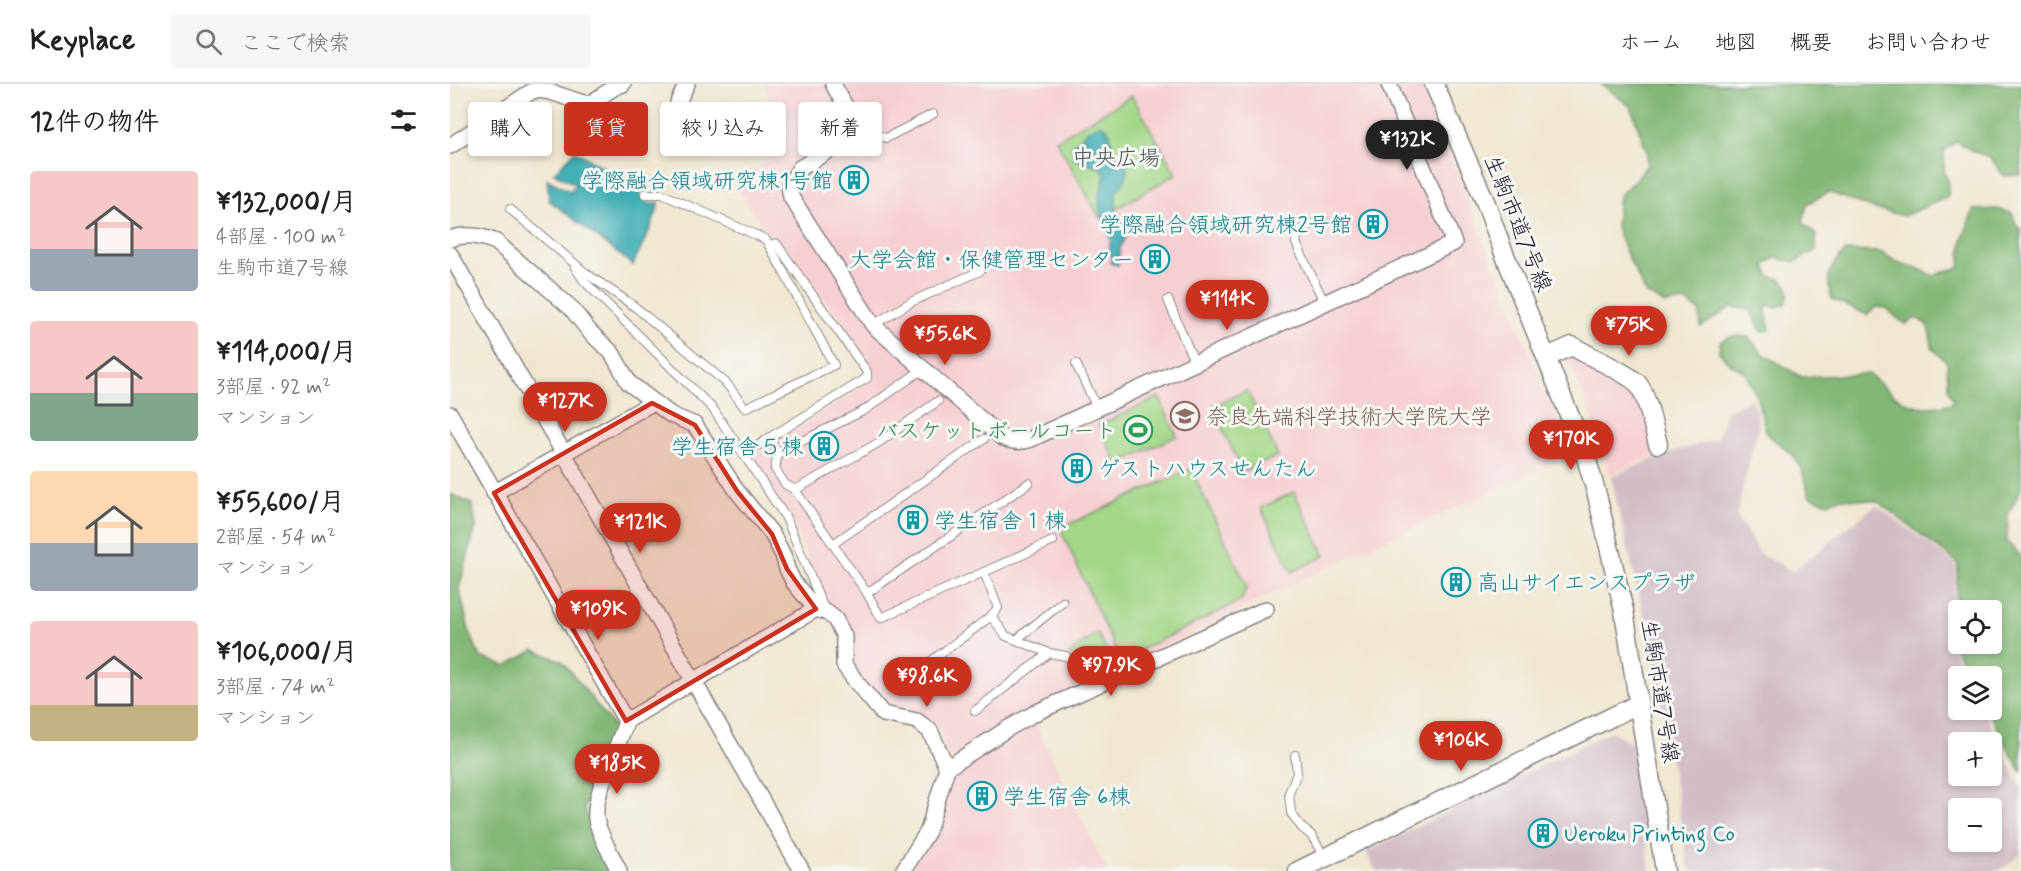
<!DOCTYPE html>
<html lang="ja">
<head>
<meta charset="utf-8">
<style>
  body { margin:0; font-family:Mynerve,"Klee One",sans-serif; background:#f6f6f6; color:#222; height:100vh; display:flex; flex-direction:column; font-size:22px; white-space:nowrap }
  * { box-sizing:border-box; margin:0 }
  p { font-size:20px; color:#767676 }
  .icon { flex:none; width:33px; height:33px; fill:none; stroke:currentColor; stroke-width:2; stroke-linecap:round; stroke-linejoin:round }
  .map { position:relative; flex:1; overflow:hidden }
  .side { display:flex; flex-direction:column; background:#fff; width:450px }
  .side>* { flex:none }
  .banner { position:absolute; left:18px; top:18px; width:570px; height:54px; display:flex; gap:12px }
  .buttons { position:absolute; left:1498px; top:516px; display:grid; gap:12px }
  .buttons a { display:grid; place-items:center; width:54px; height:54px; border-radius:6px; background:#fff; box-shadow:0 3px 9px #0003; font-size:30px }
  .price { position:absolute; translate:-50% -51px; padding:0 14px; border-radius:21px; background:#c8321e; color:#fff; font-size:20px; line-height:39px; filter:drop-shadow(0 2px 3px #0008) }
  .price::after { content:''; position:absolute; left:50%; top:36px; width:18px; height:14px; margin-left:-9px; background:inherit; clip-path:polygon(0 0,100% 0,50% 100%) }
  .price.on { background:#222; color:#fff }
  ul { padding:0; list-style:none }
  li { display:flex; align-items:center; gap:18px; height:150px; padding:0 30px }
  li span { display:grid; place-items:center; flex:none; width:168px; height:120px; border-radius:6px; color:#555 }
  li>.icon { margin-inline-start:auto }
  span .icon { width:72px; height:72px; fill:#fffc; stroke-width:1 }
  li b { font-size:26px }
  h2 { display:flex; justify-content:space-between; align-items:center; height:72px; padding:0 30px; font-size:26px }
  .chip { padding:0 21px; border-radius:6px; background:#fff; box-shadow:0 3px 9px #0003; font-size:21px; line-height:54px }
  .chip.on { background:#c8321e; color:#fff }
  header { display:flex; align-items:center; gap:36px; box-sizing:border-box; height:84px; padding:0 30px; background:#fff; border-bottom:2px solid #e0e0e0 }
  header strong { font-size:28px }
  nav { display:flex; gap:33px; margin-inline-start:auto; font-size:21px }
  .search { width:420px; height:54px; background:#f6f6f6; display:flex; align-items:center; gap:15px; box-sizing:border-box; padding:0 21px; border-radius:6px; color:#767676; font-size:22px }
  main { display:flex; flex:1; min-height:0 }
  .map>svg:first-child { display:block }
</style>
</head>
<body>
<header>
<strong>Keyplace</strong>
<div class="search"><svg class="icon" aria-label="search" viewBox="0 0 24 24"><circle cx="10" cy="10" r="6"/><path d="M15 15l6 6"/></svg>ここで検索</div>
<nav><a>ホーム</a><a>地図</a><a>概要</a><a>お問い合わせ</a></nav>
</header>
<main>
<section class="side">
<h2>12件の物件<svg class="icon" aria-label="filters" viewBox="0 0 24 24"><path d="M4 7h16M4 17h16"/><circle cx="9" cy="7" r="2"/><circle cx="15" cy="17" r="2"/></svg></h2>
<ul>
<li><span style="background:linear-gradient(#f6c9c9 65%,#9aa5b1 0)"><svg class="icon" aria-label="home" viewBox="0 0 24 24"><path d="M3 11l9-7 9 7M6 9v11h12V9"/></svg></span><div><b>¥132,000/月</b><p>4部屋 · 100 m²</p><p>生駒市道7号線</p></div></li>
<li><span style="background:linear-gradient(#f6c9c9 60%,#7fa58c 0)"><svg class="icon" aria-label="home" viewBox="0 0 24 24"><path d="M3 11l9-7 9 7M6 9v11h12V9"/></svg></span><div><b>¥114,000/月</b><p>3部屋 · 92 m²</p><p>マンション</p></div></li>
<li><span style="background:linear-gradient(#ffd9b3 60%,#9aa5b1 0)"><svg class="icon" aria-label="home" viewBox="0 0 24 24"><path d="M3 11l9-7 9 7M6 9v11h12V9"/></svg></span><div><b>¥55,600/月</b><p>2部屋 · 54 m²</p><p>マンション</p></div></li>
<li><span style="background:linear-gradient(#f6c9c9 70%,#c2b280 0)"><svg class="icon" aria-label="home" viewBox="0 0 24 24"><path d="M3 11l9-7 9 7M6 9v11h12V9"/></svg></span><div><b>¥106,000/月</b><p>3部屋 · 74 m²</p><p>マンション</p></div></li>
</ul>
</section>
<div class="map">
<svg width="1571" height="787" viewBox="0 0 1571 787">
  <rect width="100%" height="100%" fill="#f6f6f2"/>
  <filter id="ink" filterUnits="userSpaceOnUse"><feTurbulence type="fractalNoise" baseFrequency=".0167" numOctaves="2"/><feDisplacementMap in="SourceGraphic" scale="12" xChannelSelector="R" yChannelSelector="G"/><feConvolveMatrix kernelMatrix="1 2 1 2 8 2 1 2 1" color-interpolation-filters="sRGB"/></filter>
  <filter id="wash" filterUnits="userSpaceOnUse"><feTurbulence type="fractalNoise" baseFrequency=".008" numOctaves="4" result="noise"/><feDisplacementMap in="SourceGraphic" scale="24" xChannelSelector="R" yChannelSelector="G"/><feGaussianBlur stdDeviation="1.35" result="paint"/><feColorMatrix in="noise" values="0 0 0 0 0 0 0 0 0 0 0 0 0 0 0 0 0 1.4 0 .05"/><feComposite in="paint" operator="in"/></filter>
  <g filter="url(#wash)">
    <rect width="100%" height="100%" fill="#f0e7d0"/>
    <g fill="#f7cfd3">
      <polygon points="315,0 970,0 1121,370 887,479 587,624 506,674 497,670 489,643 472,633 433,624 400,581 382,528 339,432 302,380 305,370 426,294 418,276 333,159 325,150 318,153 287,103 327,67"/>
      <polygon points="1123,271 1184,303 1194,322 1207,371 1160,391 1140,326 1118,273"/>
      <polygon points="583,635 657,787 460,787 503,685"/>
    </g>
    <g fill="#d2bdc7" fill-rule="evenodd">
      <path d="M1302 314 1309 341 1286 431 1311 471 1343 487 1426 421 1506 480 1502 561 1517 592H1509V626H1533L1571 704V770L1549 787H1239L1204 575 1161 393 1212 371 1267 355 1276 327ZM1509 658H1542V692H1509ZM1509 724H1542V758H1509Z"/>
      <polygon points="1161,647 1182,660 1200,787 926,787 916,768"/>
    </g>
    <g fill="#a3d787" stroke="#627c61" stroke-width="1.5">
      <polygon points="682,12 726,90 650,134 606,56"/>
      <polygon points="797,306 828,372 793,388 762,323"/>
      <polygon points="709,313 727,352 667,380 649,341"/>
      <polygon points="741,385 797,503 791,517 670,576 610,444"/>
      <polygon points="844,408 875,472 842,488 811,424"/>
      <path d="M647 549 666 583 647 591C633 589 629 578 619 570Z"/>
    </g>
    <g fill="#82b874" stroke="#526d58" stroke-width="1.5" fill-rule="evenodd">
      <path d="M1151 0H1571V91L1554 92 1540 73 1522 67 1507 57 1494 67V88L1498 97V113L1454 132 1419 123 1378 108 1357 120 1353 138 1366 151V166L1345 178 1325 174 1315 181 1319 192C1336 195 1342 202 1336 220L1327 223 1315 222 1320 246 1312 248 1300 226 1281 223 1251 243 1249 227 1235 217 1215 220 1196 210 1173 162 1166 143 1169 112 1187 94 1197 81V68L1181 23Z"/>
      <path d="M1547 125 1562 129 1567 143 1571 145V405L1558 430 1557 458 1571 472V688L1537 626H1542V592H1520L1504 561 1508 479 1427 417 1390 414 1378 419 1360 413 1352 387 1343 371 1317 350 1306 311 1294 287 1281 281 1269 268 1270 258 1282 252 1298 253 1312 269 1351 293 1419 290C1447 315 1464 332 1504 318L1498 304 1497 278 1483 265 1478 241 1466 234 1455 240 1435 224 1427 223 1417 231 1382 215C1375 190 1378 186 1396 167L1430 168 1447 178 1467 184 1484 192 1498 186 1510 184 1512 158 1523 126ZM1542 526V560H1509V526Z"/>
      <polygon points="0,410 22,420 26,442 9,504 19,546 30,573 56,582 84,566 112,577 166,645 134,724 160,787 0,787"/>
    </g>
    <g fill="#3bacb3" stroke="#2e6777" stroke-width="1.5">
      <path d="M650 40C662 46 659 49 662 61 665 70 671 76 677 82 678 94 674 100 666 108V124L677 150 670 164 668 181 660 179 662 174 659 164 661 156 650 127 649 113 655 91 650 83 624 75 623 62 638 46Z"/>
      <path d="M125 67 189 104 193 114 199 120 209 118C205 140 192 160 183 181L99 116 97 95 121 108 125 100 104 89Z"/>
    </g>
  </g>
  <g filter="url(#ink)">
    <g fill="none" stroke-linecap="round" stroke-linejoin="round">
      <g stroke="#898486" stroke-width="10">
        <g id="service">
          <polyline points="400,42 436,54 483,30"/>
          <polyline points="195,110 212,110 315,155 319,161 326,159 417,288 417,294 319,354"/>
          <polyline points="60,125 137,190 184,222 276,299 295,324 384,281 319,161"/>
          <polyline points="873,135 848,147 846,159 875,220"/>
          <polyline points="125,183 134,197 263,325 294,371"/>
          <polyline points="718,216 745,280"/>
          <polyline points="423,241 461,218 530,187"/>
          <polyline points="626,280 647,324"/>
          <polyline points="473,285 415,326 328,369 325,385 335,400 345,406 417,509 431,534 534,488 548,524 541,532 556,552 599,569 616,572 624,579 641,604"/>
          <polyline points="328,369 319,354 294,371 336,434 375,527"/>
          <polyline points="345,406 428,359 488,317"/>
          <polyline points="383,460 534,355"/>
          <polyline points="534,488 603,457"/>
          <polyline points="417,509 579,399"/>
          <polyline points="566,556 613,518"/>
          <polyline points="460,593 541,532"/>
          <polyline points="525,627 599,569"/>
          <polyline points="845,671 847,689 839,709 841,729 852,744 861,751 874,772"/>
        </g>
      </g>
      <g stroke="#898486" stroke-width="18">
        <g id="minor">
          <path d="M383 0 400 31V42L393 58 350 84 339 102 341 113 423 241 551 353C562 358 570 359 581 355L1004 159 939 0"/>
          <polyline points="228,18 237,0"/>
          <path d="M0 62 82 7C102 4 119 17 139 20L165 3 173 0"/>
          <path d="M0 155C14 149 32 152 46 158L121 224 140 248 162 269 179 299 221 331 245 341 287 407 322 450 333 471 337 485 344 499 366 525 376 528 385 535 394 552V581L407 599 433 630 467 637 480 647 497 684 478 747 453 787"/>
          <polyline points="0,170 352,787"/>
          <polyline points="0,330 176,637 366,525"/>
          <polyline points="44,409 202,319"/>
          <polyline points="497,684 557,645 585,629 816,525"/>
          <path d="M169 787C163 774 148 748 146 735 143 708 169 663 176 637"/>
        </g>
      </g>
      <g stroke="#898486" stroke-width="21">
        <g id="tertiary">
          <polyline points="984,0 1035,117 1052,164 1135,370 1147,411 1174,527 1215,787"/>
          <path d="M1097 273 1122 262C1135 270 1181 291 1188 300 1198 313 1203 343 1208 360"/>
          <polyline points="848,787 1188,620"/>
        </g>
      </g>
      <use href="#service" stroke="#fff" stroke-width="8"/>
      <use href="#minor" stroke="#fff" stroke-width="15"/>
      <use href="#tertiary" stroke="#fff" stroke-width="18"/>
    </g>
  </g>
  <path fill="#c8321e" fill-opacity="0.2" stroke="#c8321e" stroke-width="4.5" stroke-linejoin="round" d="M202 319 245 341 287 407 322 450 337 485 366 525 176 637 44 409Z"/>
  <defs>
    <g id="building-ring" transform="scale(1.5)"><circle r="9.5" fill="#f6f6f2" stroke="#0f9aa8" stroke-width="1.5"/><path d="M-4-6H4V6H1V3H-1V6H-4ZM-2.5-4.3h1.7v1.8h-1.7ZM.8-4.3h1.7v1.8H.8ZM-2.5-1h1.7V.8h-1.7ZM.8-1h1.7V.8H.8Z" fill="#0f9aa8"/></g>
    <g id="university-ring" transform="scale(1.5)"><circle r="9.5" fill="#f6f6f2" stroke="#8d6e63" stroke-width="1.5"/><path d="M0-5L7-2L0 1L-7-2ZM-4 1L0 2.5L4 1V4Q0 6-4 4Z" fill="#8d6e63"/></g>
    <g id="stadium-ring" transform="scale(1.5)"><circle r="9.5" fill="#f6f6f2" stroke="#2e9e5b" stroke-width="1.5"/><path d="M0-5a6.5 5 0 1 0 0 10a6.5 5 0 1 0 0-10ZM-3.5-1.8h7v3.6h-7Z" fill="#2e9e5b"/></g>
  </defs>
  <g fill-rule="evenodd">
    <use href="#building-ring" x="404" y="96"/>
    <use href="#building-ring" x="923" y="140"/>
    <use href="#building-ring" x="705" y="175"/>
    <use href="#university-ring" x="735" y="332"/>
    <use href="#stadium-ring" x="688" y="346"/>
    <use href="#building-ring" x="374" y="362"/>
    <use href="#building-ring" x="627" y="384"/>
    <use href="#building-ring" x="463" y="436"/>
    <use href="#building-ring" x="1006" y="498"/>
    <use href="#building-ring" x="532" y="712"/>
    <use href="#building-ring" x="1093" y="749"/>
  </g>
  <g text-anchor="middle" stroke-width="6" stroke-linejoin="round" paint-order="stroke">
    <g font-size="22" fill="#495852" stroke="#f6f6f2">
      <text x="666" y="81">中央広場</text>
    </g>
    <g font-size="22" fill="#0d838f" stroke="#f6f6f2" text-anchor="start">
      <text x="383" y="104" text-anchor="end">学際融合領域研究棟1号館</text>
      <text x="902" y="148" text-anchor="end">学際融合領域研究棟2号館</text>
      <text x="684" y="183" text-anchor="end">大学会館・保健管理センター</text>
      <text x="353" y="370" text-anchor="end">学生宿舎５棟</text>
      <text x="648" y="392">ゲストハウスせんたん</text>
      <text x="484" y="444">学生宿舎１棟</text>
      <text x="1027" y="506">高山サイエンスプラザ</text>
      <text x="553" y="720">学生宿舎 6棟</text>
      <text x="1114" y="757">Ueroku Printing Co</text>
    </g>
    <g font-size="22" fill="#22223b" stroke="#f6f6f2">
      <text transform="translate(1069 139) rotate(68)" y="8">生駒市道7号線</text>
      <text transform="translate(1211 607) rotate(81)" y="8">生駒市道7号線</text>
    </g>
    <g font-size="22" fill="#785e54" stroke="#f6f6f2" text-anchor="start">
      <text x="756" y="340">奈良先端科学技術大学院大学</text>
    </g>
    <g font-size="22" fill="#27864d" stroke="#f6f6f2" text-anchor="end">
      <text x="667" y="354">バスケットボールコート</text>
    </g>
  </g>
</svg>
<div class="buttons">
<a><svg class="icon" aria-label="locate" viewBox="0 0 24 24"><circle cx="12" cy="12" r="6"/><path d="M12 2v4M12 18v4M2 12h4M18 12h4"/></svg></a>
<a><svg class="icon" aria-label="layers" viewBox="0 0 24 24"><path d="M12 4l9 5-9 5-9-5zM3 14l9 5 9-5"/></svg></a>
<a>+</a>
<a>−</a>
</div>
<b class="price on" style="left:957px;top:87px">¥132K</b>
<b class="price" style="left:777px;top:247px">¥114K</b>
<b class="price" style="left:1179px;top:273px">¥75K</b>
<b class="price" style="left:495px;top:282px">¥55.6K</b>
<b class="price" style="left:115px;top:349px">¥127K</b>
<b class="price" style="left:1121px;top:387px">¥170K</b>
<b class="price" style="left:190px;top:470px">¥121K</b>
<b class="price" style="left:148px;top:557px">¥109K</b>
<b class="price" style="left:661px;top:613px">¥97.9K</b>
<b class="price" style="left:477px;top:624px">¥98.6K</b>
<b class="price" style="left:1011px;top:688px">¥106K</b>
<b class="price" style="left:167px;top:711px">¥185K</b>
<div class="banner">
<a class="chip">購入</a>
<a class="chip on">賃貸</a>
<a class="chip">絞り込み</a>
<a class="chip">新着</a>
</div>
</div>
</main>
</body>
</html>
